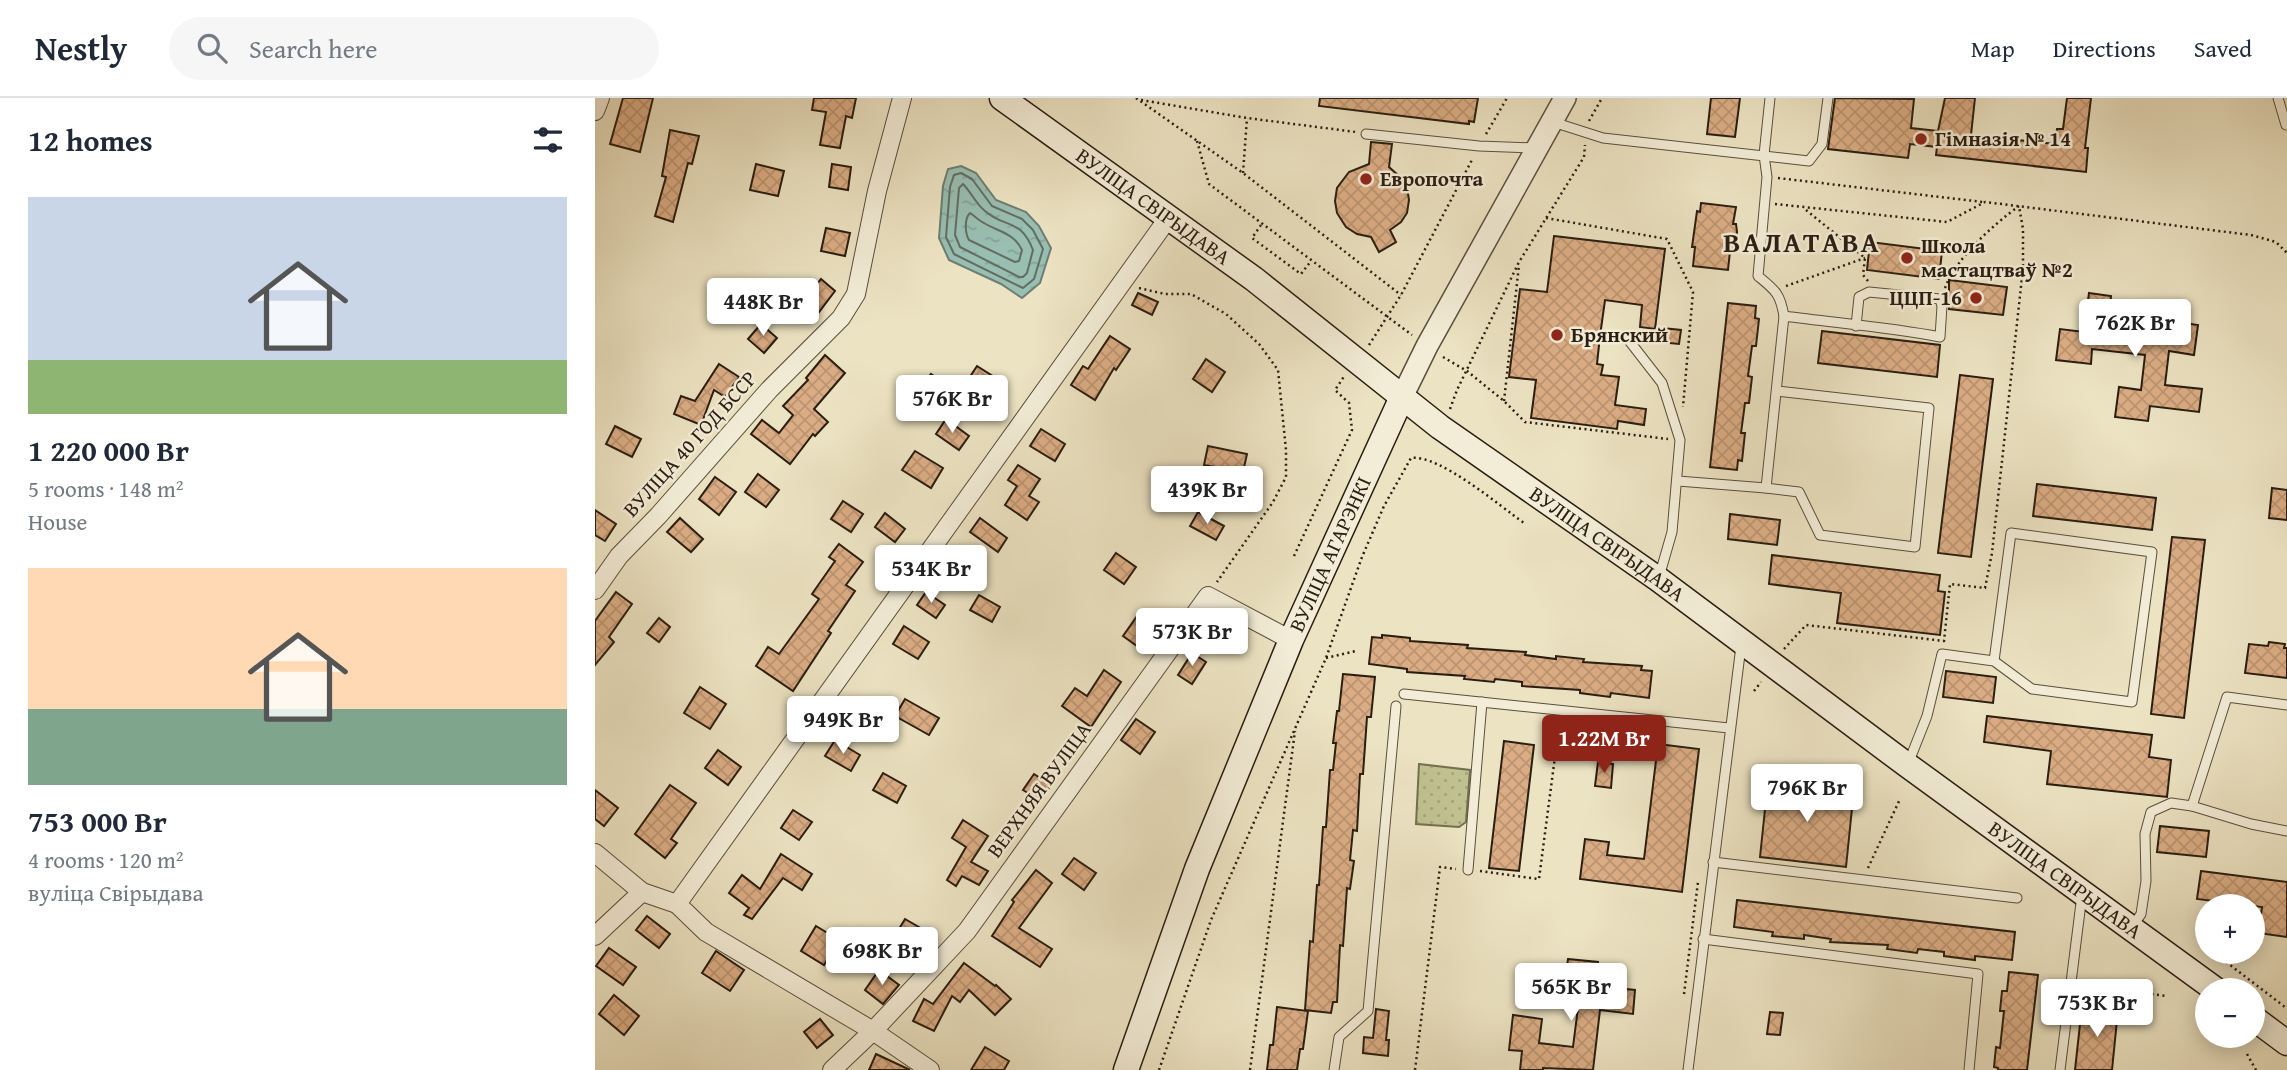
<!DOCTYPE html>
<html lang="en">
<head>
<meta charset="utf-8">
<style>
  body { margin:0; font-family:"Gentium Book Plus",serif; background:#f6f6f7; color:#1f2937; height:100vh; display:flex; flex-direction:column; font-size:26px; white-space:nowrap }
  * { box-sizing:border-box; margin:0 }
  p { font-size:23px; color:#747a83 }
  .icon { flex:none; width:38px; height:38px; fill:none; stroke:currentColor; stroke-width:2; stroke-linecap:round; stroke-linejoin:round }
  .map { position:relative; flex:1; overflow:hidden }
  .side { display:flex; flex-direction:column; background:#fff; width:595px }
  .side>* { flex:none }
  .controls { position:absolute; left:1600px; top:796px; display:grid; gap:14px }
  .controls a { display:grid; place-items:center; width:70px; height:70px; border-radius:50%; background:#fff; box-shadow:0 4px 18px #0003; font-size:35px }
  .price { position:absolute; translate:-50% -60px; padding:0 16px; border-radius:7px; background:#fff; color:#222; font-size:23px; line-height:46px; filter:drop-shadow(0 2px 4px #0008) }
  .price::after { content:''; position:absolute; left:50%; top:42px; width:21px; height:16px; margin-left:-10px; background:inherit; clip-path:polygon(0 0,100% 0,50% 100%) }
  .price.active { background:#8f2418; color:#fff }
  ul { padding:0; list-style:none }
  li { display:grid; align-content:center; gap:14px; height:371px; padding:0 28px }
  li span { display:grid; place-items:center; height:217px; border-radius:0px; color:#555 }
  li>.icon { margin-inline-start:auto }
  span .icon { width:126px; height:126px; fill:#fffc; stroke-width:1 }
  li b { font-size:30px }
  h2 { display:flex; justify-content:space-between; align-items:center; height:84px; padding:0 28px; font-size:30px }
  header { display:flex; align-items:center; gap:42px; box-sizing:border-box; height:98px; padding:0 35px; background:#fff; border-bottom:2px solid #e0e1e3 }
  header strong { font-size:33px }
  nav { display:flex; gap:38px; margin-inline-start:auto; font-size:24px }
  .search { width:490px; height:63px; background:#f6f6f7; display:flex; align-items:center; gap:18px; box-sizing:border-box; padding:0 24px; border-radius:38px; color:#747a83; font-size:26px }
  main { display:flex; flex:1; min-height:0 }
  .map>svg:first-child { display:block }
</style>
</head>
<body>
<header>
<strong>Nestly</strong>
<div class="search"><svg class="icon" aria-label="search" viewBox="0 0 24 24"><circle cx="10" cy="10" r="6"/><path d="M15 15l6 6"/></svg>Search here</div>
<nav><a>Map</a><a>Directions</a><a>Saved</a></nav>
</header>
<main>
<section class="side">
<h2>12 homes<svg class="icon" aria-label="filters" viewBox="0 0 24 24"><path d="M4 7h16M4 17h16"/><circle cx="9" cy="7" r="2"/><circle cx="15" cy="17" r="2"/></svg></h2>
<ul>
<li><span style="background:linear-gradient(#c9d6e8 75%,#8fb573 0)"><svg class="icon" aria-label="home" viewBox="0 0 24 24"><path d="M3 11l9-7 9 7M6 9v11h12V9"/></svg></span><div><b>1 220 000 Br</b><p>5 rooms · 148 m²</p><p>House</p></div></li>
<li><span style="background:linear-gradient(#ffd9b3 65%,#7fa58c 0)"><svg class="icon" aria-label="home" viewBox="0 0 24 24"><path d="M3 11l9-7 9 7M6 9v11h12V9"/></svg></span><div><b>753 000 Br</b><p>4 rooms · 120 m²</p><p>вуліца Свірыдава</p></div></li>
</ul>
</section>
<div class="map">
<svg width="1692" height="972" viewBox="0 0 1692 972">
  <defs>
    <pattern id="park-dots" width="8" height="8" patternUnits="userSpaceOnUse" patternTransform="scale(1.75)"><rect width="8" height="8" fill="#bfc18e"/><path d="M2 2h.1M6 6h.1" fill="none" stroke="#a4a579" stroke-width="1.8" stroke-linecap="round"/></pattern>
    <pattern id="water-ripples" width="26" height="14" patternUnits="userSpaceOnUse" patternTransform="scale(1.75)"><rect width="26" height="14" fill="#99beb2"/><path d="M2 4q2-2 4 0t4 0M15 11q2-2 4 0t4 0" fill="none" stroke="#84a398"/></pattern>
    <pattern id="building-cross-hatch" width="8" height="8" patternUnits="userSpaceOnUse" patternTransform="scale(1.75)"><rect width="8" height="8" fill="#dbad84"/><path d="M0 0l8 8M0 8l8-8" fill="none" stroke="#bc9471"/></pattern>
  </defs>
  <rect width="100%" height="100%" fill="#ece3c2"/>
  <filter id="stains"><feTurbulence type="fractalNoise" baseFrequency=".00286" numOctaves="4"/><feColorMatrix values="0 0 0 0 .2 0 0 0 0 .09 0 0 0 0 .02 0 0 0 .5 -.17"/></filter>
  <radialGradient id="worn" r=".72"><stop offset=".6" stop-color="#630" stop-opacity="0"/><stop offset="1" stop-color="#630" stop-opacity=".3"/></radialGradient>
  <polygon fill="url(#park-dots)" stroke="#746f50" stroke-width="2" points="824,666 875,672 871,724 864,729 821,726"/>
  <polygon fill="url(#water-ripples)" stroke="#6d7e72" stroke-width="2" points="366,68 381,75 401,102 431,114 444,128 456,150 445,185 427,200 406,186 354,162 344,140 348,88 353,71"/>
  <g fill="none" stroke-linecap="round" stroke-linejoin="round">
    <g stroke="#626e62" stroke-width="2">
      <polygon points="366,75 377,81 397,108 427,121 438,132 448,151 439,181 428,190 359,156 351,139 355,89 359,77"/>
      <path d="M368 86C376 94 381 106 390 113 410 131 425 119 438 152L432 175 428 179H424L365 149 360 137 364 90Z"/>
      <path d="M375 115C380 118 384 123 389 125 404 134 419 135 427 152L424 163 420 164 374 142C370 135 369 121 375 115Z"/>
    </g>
  </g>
  <g fill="url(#building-cross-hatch)" stroke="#2a1d11" stroke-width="2">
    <polygon points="28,0 58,0 45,54 15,46"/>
    <polygon points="219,0 261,0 257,20 251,18 245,50 225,47 231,14 217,12"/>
    <polygon points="725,0 883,0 879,24 874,23 874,26 724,8"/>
    <polygon points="1116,0 1145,0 1140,39 1112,36"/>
    <polygon points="1240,0 1319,1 1316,30 1343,33 1350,0 1380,0 1376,37 1460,46 1462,31 1468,31 1472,0 1496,0 1490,50 1493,50 1491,74 1341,57 1342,49 1315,46 1313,60 1233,51"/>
    <polygon points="75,32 104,38 97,66 93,65 78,124 60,118 71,79 67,78"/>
    <polygon points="776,44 797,46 794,69 804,78 812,89 814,102 812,115 806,124 795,132 801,144 784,154 776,139 762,136 751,129 742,115 740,103 742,90 754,74 774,66"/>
    <polygon points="161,66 189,73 183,98 155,92"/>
    <polygon points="237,66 256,69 253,92 234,89"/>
    <polygon points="1106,105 1141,109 1138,126 1141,126 1142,134 1140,146 1138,154 1135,153 1133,172 1098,168 1100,149 1097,149 1102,113 1105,114"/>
    <polygon points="231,130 255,135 250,158 226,153"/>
    <polygon points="959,138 1070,151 1060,231 1045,229 1047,207 1010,202 1005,238 1002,266 1008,267 1006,277 1024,279 1020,307 1051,311 1049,327 1023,323 1022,331 936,320 941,282 914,279 925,191 952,194"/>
    <polygon points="1275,144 1347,153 1344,181 1272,172"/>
    <polygon points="226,181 240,193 224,214 209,203"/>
    <polygon points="1354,182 1412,189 1408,217 1354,211"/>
    <polygon points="543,195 563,204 557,217 537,207"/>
    <polygon points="1494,195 1516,198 1513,231 1566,238 1568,222 1603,227 1599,257 1574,253 1570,287 1607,291 1604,314 1555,308 1553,323 1520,319 1524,289 1546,292 1550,257 1497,251 1496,266 1461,262 1465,231 1489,234"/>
    <polygon points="1133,205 1161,208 1160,220 1164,221 1161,248 1157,248 1153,278 1157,279 1154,305 1150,305 1146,335 1150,335 1147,363 1143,362 1142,372 1115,369"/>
    <polygon points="166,226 182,240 169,255 153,241"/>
    <polygon points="1067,230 1086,232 1084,246 1065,244"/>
    <polygon points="1227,233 1345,247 1342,279 1223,265"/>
    <polygon points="515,238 535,251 521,272 519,270 500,302 476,287 488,268 493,271"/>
    <polygon points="230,257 250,275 219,311 233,324 220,338 218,336 195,366 156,336 167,322 184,335 198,317 188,308 213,282 211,280"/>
    <polygon points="611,261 630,274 617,294 598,281"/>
    <polygon points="124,266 144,279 130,299 119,292 106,327 79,316 86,298 100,303"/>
    <polygon points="382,268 404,282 389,305 367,291"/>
    <polygon points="336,276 352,287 340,304 324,293"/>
    <polygon points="1365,277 1398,281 1376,459 1343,455"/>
    <polygon points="351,321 374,338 364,352 341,336"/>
    <polygon points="20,328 46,341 37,359 11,346"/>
    <polygon points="446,331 470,346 460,363 435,348"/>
    <polygon points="613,348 652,356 648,374 609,367"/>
    <polygon points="320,353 348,370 336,390 307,372"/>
    <polygon points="423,367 445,381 434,398 444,404 432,422 410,407 422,388 413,382"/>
    <polygon points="163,376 184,392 171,409 150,394"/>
    <polygon points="120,379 141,394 124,417 104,401"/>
    <polygon points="1442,386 1561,400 1557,432 1438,418"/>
    <polygon points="1677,390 1692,392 1692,422 1674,420"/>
    <polygon points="248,403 268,416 256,434 236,421"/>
    <polygon points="0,412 21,426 10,443 0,437"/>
    <polygon points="603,414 629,428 621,442 595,428"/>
    <polygon points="290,415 310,431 300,444 280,429"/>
    <polygon points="1135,416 1185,422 1182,447 1133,441"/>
    <polygon points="85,420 108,441 96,454 72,434"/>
    <polygon points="385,420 412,440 403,454 375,434"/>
    <polygon points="1577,439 1610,442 1589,620 1556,616"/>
    <polygon points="244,446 268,464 251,487 260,493 233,533 236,535 198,593 161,568 173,549 184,556 224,501 217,496 240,463 234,459"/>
    <polygon points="521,455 541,469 529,486 509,472"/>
    <polygon points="1177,457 1345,477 1343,493 1350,494 1345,537 1242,525 1246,495 1174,486"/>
    <polygon points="21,494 37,506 14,539 19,544 0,567 0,523"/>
    <polygon points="331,494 350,507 341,520 322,507"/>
    <polygon points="384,497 405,509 397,524 375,512"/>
    <polygon points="545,514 565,528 553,545 547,541 542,548 528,538"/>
    <polygon points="64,520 75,529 64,544 52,535"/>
    <polygon points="309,528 334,544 323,561 298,546"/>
    <polygon points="787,537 815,540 815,543 873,547 872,550 931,554 930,557 961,561 961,558 989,561 988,564 1047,568 1046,572 1057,573 1054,600 1016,595 1015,599 985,595 985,592 927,588 927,584 900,581 899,584 869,581 870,578 812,574 812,571 774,566 777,539 787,540"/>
    <polygon points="1674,544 1690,546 1689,550 1692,550 1692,580 1650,575 1654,546 1673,548"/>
    <polygon points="597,555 611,564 597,586 583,577"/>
    <polygon points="509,572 526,584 496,629 467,608 480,590 492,598"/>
    <polygon points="1351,573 1401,579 1398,605 1348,599"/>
    <polygon points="748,576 780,579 776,619 772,619 768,676 765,676 762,733 758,732 755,762 759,763 755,791 752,790 748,848 745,847 742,904 738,904 736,915 710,912 715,843 718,844 722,787 724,787 728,729 731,729 735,672 738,672 741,645 738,645 742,613 744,613"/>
    <polygon points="105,589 131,606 115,631 89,615"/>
    <polygon points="310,601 344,620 334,637 300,618"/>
    <polygon points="1392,618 1557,637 1554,659 1576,662 1572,699 1452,686 1456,653 1389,644"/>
    <polygon points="541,621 560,634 545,656 526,642"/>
    <polygon points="240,642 265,657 256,673 230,658"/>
    <polygon points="909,643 939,647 924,773 894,770"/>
    <polygon points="1063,646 1104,651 1087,794 985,781 990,741 1014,744 1012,757 1049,761"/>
    <polygon points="123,652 146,669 133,687 110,670"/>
    <polygon points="1003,664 1018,666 1016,690 1000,688"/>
    <polygon points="288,675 311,688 302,705 278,692"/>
    <polygon points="439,676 456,687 446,703 428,692"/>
    <polygon points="1173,683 1259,691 1251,769 1165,759"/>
    <polygon points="75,687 101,705 76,741 82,745 70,760 40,736"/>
    <polygon points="0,692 23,710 9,728 0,721"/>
    <polygon points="198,712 217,724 204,742 186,730"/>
    <polygon points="368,722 393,738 376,764 393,773 384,787 367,778 361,788 352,782 371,749 357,740"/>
    <polygon points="1565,728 1614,733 1611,759 1562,754"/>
    <polygon points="186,756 217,776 207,792 188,780 157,821 149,817 154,810 134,795 147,777 165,791"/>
    <polygon points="479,760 501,775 489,792 467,776"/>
    <polygon points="441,772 457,785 424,830 457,851 445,869 397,838 419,804 417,802"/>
    <polygon points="1606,773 1692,784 1692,839 1663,835 1667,809 1602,801"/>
    <polygon points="1142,802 1420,834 1417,862 1380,858 1380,862 1349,858 1349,854 1323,851 1322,855 1292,851 1293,847 1235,844 1236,841 1209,837 1209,841 1177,838 1178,834 1139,829"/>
    <polygon points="52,818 75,836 64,850 41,832"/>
    <polygon points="310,821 336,836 324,856 298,841"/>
    <polygon points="221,828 244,842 229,867 206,853"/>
    <polygon points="14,850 41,869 28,887 1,868"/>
    <polygon points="121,853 149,872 135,893 107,875"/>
    <polygon points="973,861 1003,864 1001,888 1040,892 1038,916 1005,912 998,972 948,970 948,972 925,972 927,953 914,952 918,917 947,921 944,945 978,949 985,894 969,892"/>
    <polygon points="369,865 400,888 401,887 416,901 400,917 374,892 365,904 357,898 339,933 318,923 329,901 338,906"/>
    <polygon points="284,872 304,887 288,906 270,892"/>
    <polygon points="1414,874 1443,877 1432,972 1403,972 1403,970 1399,969 1401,949 1405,950 1409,913 1405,913 1407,893 1412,893"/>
    <polygon points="19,897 44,918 29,937 4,916"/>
    <polygon points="1487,908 1523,912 1517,972 1480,972"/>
    <polygon points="682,909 713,913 708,951 705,951 702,972 672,972 675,947 678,947"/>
    <polygon points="781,911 794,913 791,942 794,942 793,958 768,955 769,939 778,940"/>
    <polygon points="1175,914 1188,915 1185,937 1172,936"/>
    <polygon points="225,921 238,937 222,950 209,934"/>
    <polygon points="390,949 414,963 409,972 376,972"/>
    <polygon points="281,956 313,971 315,972 274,972"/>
  </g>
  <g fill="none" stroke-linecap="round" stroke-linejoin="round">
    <g stroke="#5a4e3d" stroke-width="11">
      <g id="service">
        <path d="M1175 0 1169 57 1172 79 1163 178C1180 192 1185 195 1189 218L1171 390 1204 394 1225 437 1320 449 1334 310 1182 293"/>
        <polyline points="1683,0 1691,27"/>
        <polyline points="958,24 1008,40 1214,63 1227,46 1233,0"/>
        <polyline points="771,36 884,48 941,50"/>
        <path d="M1189 218C1240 225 1293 229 1345 239L1347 208 1345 201 1274 194 1264 199 1261 228"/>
        <polyline points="1012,239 1032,240 1067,285 1085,342 1077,434 1064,479"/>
        <polyline points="1083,383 1171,390"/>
        <polyline points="809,596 1134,630"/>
        <polyline points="1313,666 1332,618 1347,556 1399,563 1437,591 1537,604 1557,454 1416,435 1399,563"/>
        <polyline points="1597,708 1632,599 1692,607"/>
        <polyline points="1118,764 1422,800"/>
        <polyline points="873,772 887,604"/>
        <polyline points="1537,829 1546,816 1551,783 1550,736 1556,714 1576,705 1597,708 1656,726 1692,733"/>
        <polyline points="1108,841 1383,876 1374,972"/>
        <polyline points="739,972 744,939 773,913 801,608"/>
        <polyline points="1093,972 1146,548"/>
        <polyline points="1465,972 1487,797"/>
      </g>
    </g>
    <g stroke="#5a4e3d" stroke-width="20">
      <g id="minor">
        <polyline points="0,13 5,0"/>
        <polyline points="0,492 24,458 63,418 174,292 246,220 261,196 282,93 307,0"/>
        <polyline points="0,755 47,794 82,806 111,834 278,933 335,972"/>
        <polyline points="82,806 574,119"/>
        <polyline points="0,838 47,794"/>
        <polyline points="237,972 278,933 372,833 613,498 696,542"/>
      </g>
    </g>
    <g stroke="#5a4e3d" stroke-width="24">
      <polyline id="tertiary" points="807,299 832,248 970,0"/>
    </g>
    <g stroke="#2a1d11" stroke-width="27">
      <g id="secondary">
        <path id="s1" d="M407 0 659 181 845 329 1063 481 1312 667 1621 892"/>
        <polyline points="1657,919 1692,945"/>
        <path id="s2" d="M531 972 602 771 696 542 807 299"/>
      </g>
    </g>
    <g stroke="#2a1d11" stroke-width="2.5" stroke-dasharray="2 3.5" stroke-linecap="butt">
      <polyline points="541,0 648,75 806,197"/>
      <polyline points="546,2 652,20 761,34"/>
      <polyline points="994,23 1007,0"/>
      <polyline points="891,36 912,0"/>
      <polyline points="602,43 614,86 817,237"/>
      <polyline points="648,75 652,20"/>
      <polyline points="1183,80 1388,104"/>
      <polyline points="1180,106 1352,124 1390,104 1656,137 1681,144 1692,155"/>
      <polyline points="1211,112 1270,160 1268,177 1273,183"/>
      <polyline points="951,120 1072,141 1098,194 1088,309"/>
      <polyline points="666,127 657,140 706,176 716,163"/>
      <polyline points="1191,188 1270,160"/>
      <polyline points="544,190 570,196 596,196 631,216 664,246 683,272 691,352 691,379 678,404 622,484"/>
      <path d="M1350 190C1361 160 1398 127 1424 108"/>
      <polyline points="774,247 806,197 878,60"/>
      <polyline points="848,259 872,273 909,303 930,324 1073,341"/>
      <polyline points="909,303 924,167"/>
      <polyline points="855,311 862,292 924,164 989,59 990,47"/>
      <polyline points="699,458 757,332 754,305 740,292 750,277"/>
      <polyline points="1189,551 1211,527 1349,543 1355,486 1390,490 1397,455 1428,170 1428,131 1424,108"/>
      <polyline points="731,560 761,553"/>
      <polyline points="1159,593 1166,584"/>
      <polyline points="1273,770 1305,701"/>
      <polyline points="885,773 944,781 964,628 971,627"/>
      <polyline points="1618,854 1690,909"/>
      <polyline points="1502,889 1571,898"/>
      <polyline points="1089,896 1103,784"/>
      <polyline points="1652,956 1661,972"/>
      <path d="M564 972 616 822 731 560 767 459 789 408 816 360C844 356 905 408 929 425"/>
      <polyline points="655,972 700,633"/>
      <polyline points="820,972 845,769 861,771"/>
    </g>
    <use href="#service" stroke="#f3edd7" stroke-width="9"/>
    <use href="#minor" stroke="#f3edd7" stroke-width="18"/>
    <use href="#tertiary" stroke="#f3edd7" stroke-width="21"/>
    <use href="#secondary" stroke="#f3edd7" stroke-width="24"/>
  </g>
  <g fill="#8f2418" stroke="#f3edd7" stroke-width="2.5">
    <circle cx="1326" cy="41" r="7"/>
    <circle cx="771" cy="81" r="7"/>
    <circle cx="1312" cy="160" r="7"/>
    <circle cx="1381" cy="200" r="7"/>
    <circle cx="962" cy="237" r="7"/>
  </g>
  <g text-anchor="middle" stroke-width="5" stroke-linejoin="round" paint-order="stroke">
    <g font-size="21" font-weight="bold" fill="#2a1d11" stroke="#f3edd7" text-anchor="start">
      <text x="1340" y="48">Гімназія № 14</text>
      <text x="785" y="88">Европочта</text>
      <text x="1326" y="155">Школа<tspan x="1326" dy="24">мастацтваў №2</tspan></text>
      <text x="1367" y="207" text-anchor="end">ЦЦП-16</text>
      <text x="976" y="244">Брянский</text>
    </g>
    <g font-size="21" fill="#2a1d11" stroke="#f3edd7">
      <text dy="7" stroke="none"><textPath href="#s1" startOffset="186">ВУЛІЦА СВІРЫДАВА</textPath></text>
      <text transform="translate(95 346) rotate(-48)" y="7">ВУЛІЦА 40 ГОД БССР</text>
      <text dy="7" stroke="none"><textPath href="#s1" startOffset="752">ВУЛІЦА СВІРЫДАВА</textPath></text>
      <text dy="7" stroke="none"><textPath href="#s2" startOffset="555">ВУЛІЦА АГАРЭНКІ</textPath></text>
      <text transform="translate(444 692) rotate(-54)" y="7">ВЕРХНЯЯ ВУЛІЦА</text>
      <text dy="7" stroke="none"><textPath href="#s1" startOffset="1320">ВУЛІЦА СВІРЫДАВА</textPath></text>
    </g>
    <g font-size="28" font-weight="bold" letter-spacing="2" fill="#2a1d11" stroke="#f3edd7">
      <text x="1207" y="154">ВАЛАТАВА</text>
    </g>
  </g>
  <rect width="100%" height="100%" filter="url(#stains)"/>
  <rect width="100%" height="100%" fill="url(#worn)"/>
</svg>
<div class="controls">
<a>+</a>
<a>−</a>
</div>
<b class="price" style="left:168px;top:240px">448K Br</b>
<b class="price" style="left:1540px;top:261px">762K Br</b>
<b class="price" style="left:357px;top:337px">576K Br</b>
<b class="price" style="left:612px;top:428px">439K Br</b>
<b class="price" style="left:336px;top:507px">534K Br</b>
<b class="price" style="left:597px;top:570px">573K Br</b>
<b class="price" style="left:248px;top:658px">949K Br</b>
<b class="price active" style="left:1009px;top:677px">1.22M Br</b>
<b class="price" style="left:1212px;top:726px">796K Br</b>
<b class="price" style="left:287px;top:889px">698K Br</b>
<b class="price" style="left:976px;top:925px">565K Br</b>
<b class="price" style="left:1502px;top:941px">753K Br</b>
</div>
</main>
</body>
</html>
